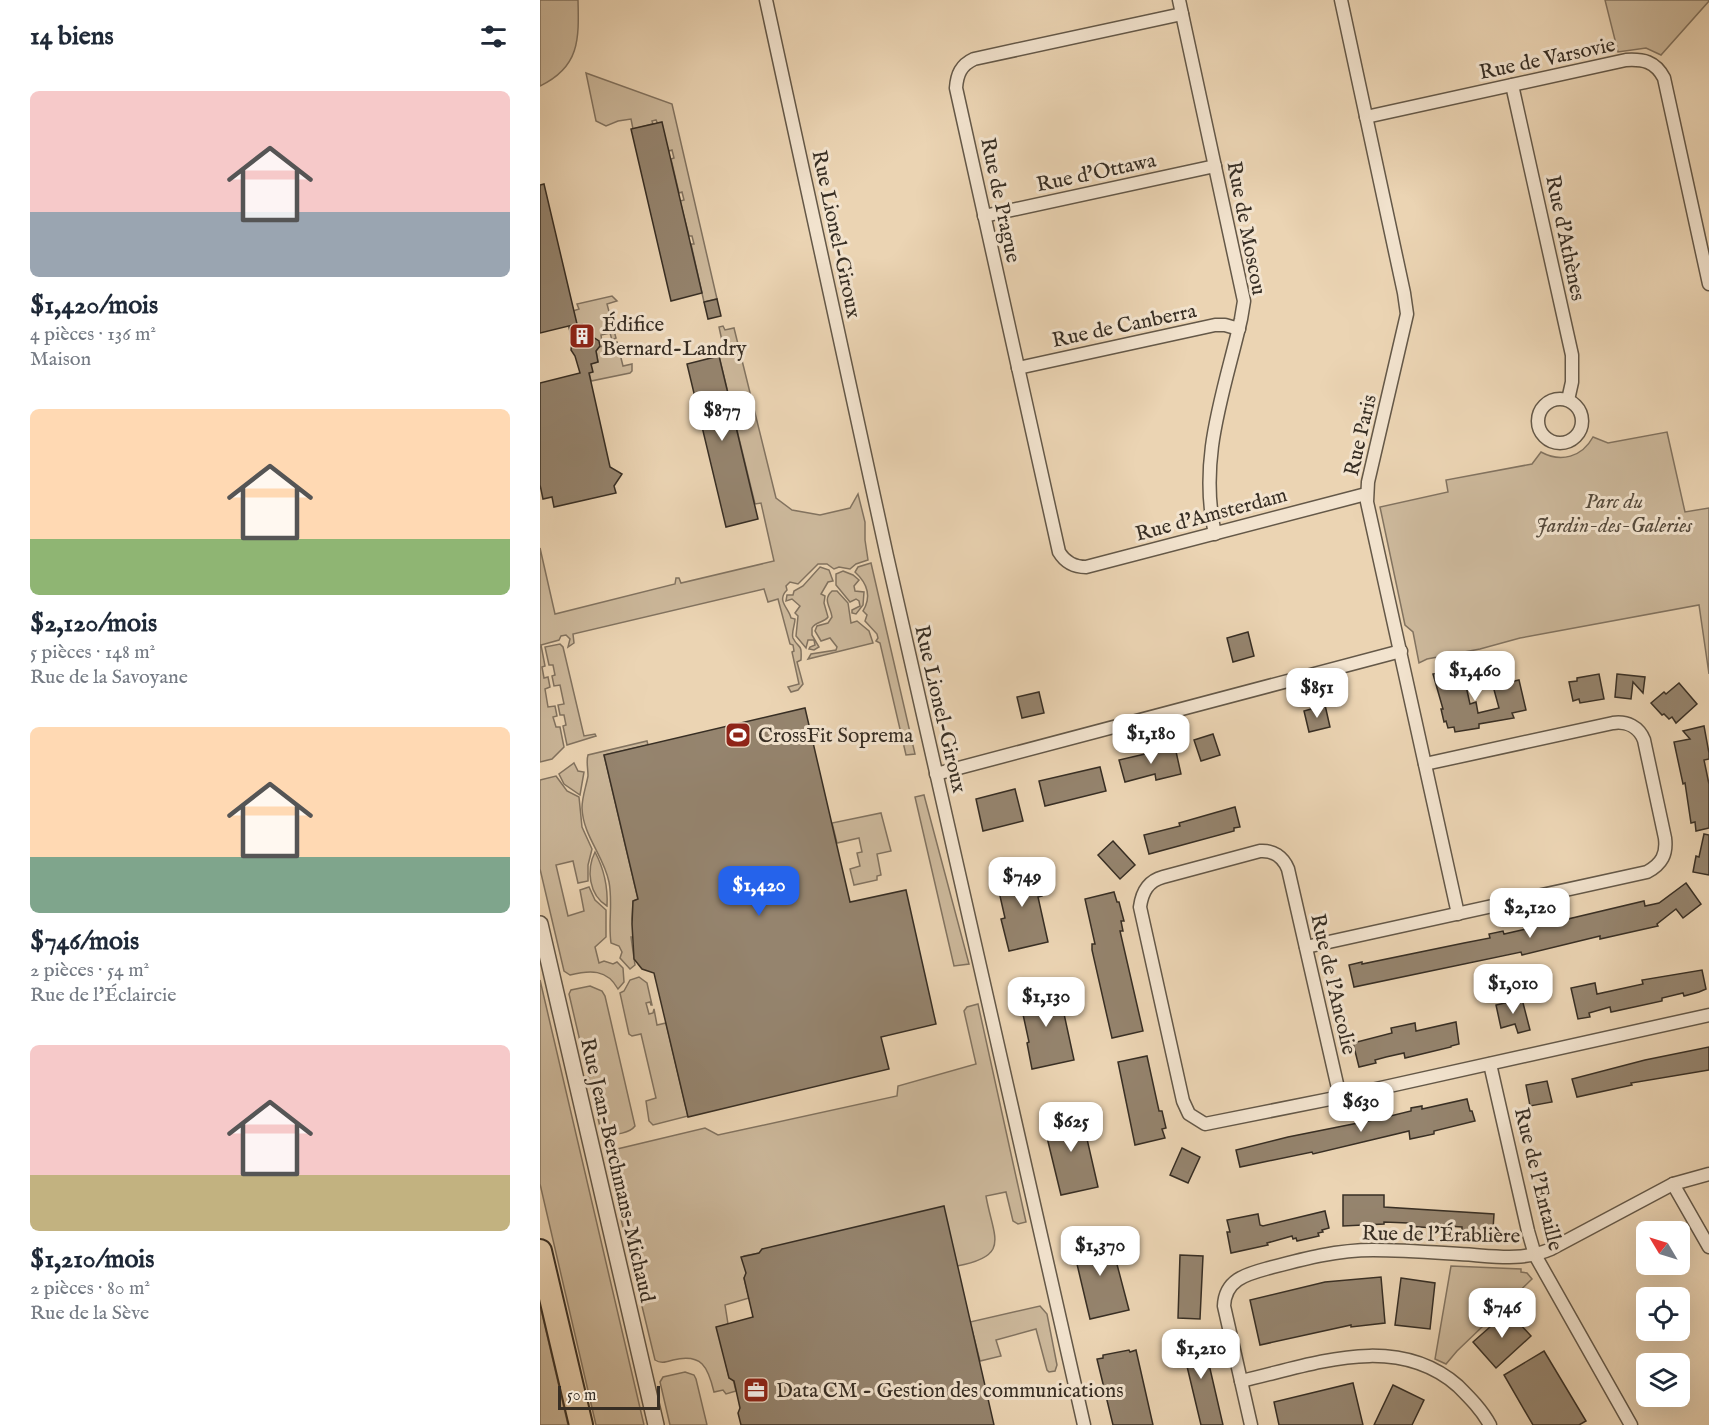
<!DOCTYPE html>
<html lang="fr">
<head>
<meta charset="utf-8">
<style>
  body { margin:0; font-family:"IM FELL English",serif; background:#f6f6f7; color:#1f2937; height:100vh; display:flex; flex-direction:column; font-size:22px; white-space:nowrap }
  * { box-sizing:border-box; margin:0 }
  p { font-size:20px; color:#747a83 }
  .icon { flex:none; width:33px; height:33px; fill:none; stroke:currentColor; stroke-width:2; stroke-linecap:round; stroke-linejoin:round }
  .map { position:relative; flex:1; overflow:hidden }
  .drawer { display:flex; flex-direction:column; background:#fff; width:540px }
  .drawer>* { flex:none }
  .needle { width:39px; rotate:308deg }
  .tools { position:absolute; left:1096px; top:1221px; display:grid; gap:12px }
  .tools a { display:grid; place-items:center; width:54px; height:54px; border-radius:9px; background:#fff; box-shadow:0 6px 24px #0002; font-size:30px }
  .scale { position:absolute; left:18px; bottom:15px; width:102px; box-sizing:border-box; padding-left:6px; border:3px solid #372e24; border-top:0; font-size:16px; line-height:21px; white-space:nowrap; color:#372e24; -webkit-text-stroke:4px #f2e3ce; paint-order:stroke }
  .price { position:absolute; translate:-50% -51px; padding:0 14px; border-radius:12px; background:#fff; color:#222; font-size:20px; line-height:39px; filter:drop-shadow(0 2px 3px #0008) }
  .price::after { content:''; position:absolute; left:50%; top:36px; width:18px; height:14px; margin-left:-9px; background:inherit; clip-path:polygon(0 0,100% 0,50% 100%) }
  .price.selected { background:#2563eb; color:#fff }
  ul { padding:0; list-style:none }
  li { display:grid; align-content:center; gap:12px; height:318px; padding:0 30px }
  li span { display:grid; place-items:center; height:186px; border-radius:9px; color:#555 }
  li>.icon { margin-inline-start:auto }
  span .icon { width:108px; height:108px; fill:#fffc; stroke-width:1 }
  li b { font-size:26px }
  h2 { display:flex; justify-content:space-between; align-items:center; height:72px; padding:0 30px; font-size:26px }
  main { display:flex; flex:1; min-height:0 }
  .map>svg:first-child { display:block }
</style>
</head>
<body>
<main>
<section class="drawer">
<h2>14 biens<svg class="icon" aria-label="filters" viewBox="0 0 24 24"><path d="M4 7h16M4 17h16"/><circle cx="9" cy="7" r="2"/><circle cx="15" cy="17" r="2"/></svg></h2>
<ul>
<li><span style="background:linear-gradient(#f6c9c9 65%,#9aa5b1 0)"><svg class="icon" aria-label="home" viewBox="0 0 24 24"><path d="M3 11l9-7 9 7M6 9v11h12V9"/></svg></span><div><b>$1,420/mois</b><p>4 pièces · 136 m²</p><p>Maison</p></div></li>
<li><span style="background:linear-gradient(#ffd9b3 70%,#8fb573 0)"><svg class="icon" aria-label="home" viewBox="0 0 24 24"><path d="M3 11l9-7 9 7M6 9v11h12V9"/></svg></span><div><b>$2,120/mois</b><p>5 pièces · 148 m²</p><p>Rue de la Savoyane</p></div></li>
<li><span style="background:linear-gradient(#ffd9b3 70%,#7fa58c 0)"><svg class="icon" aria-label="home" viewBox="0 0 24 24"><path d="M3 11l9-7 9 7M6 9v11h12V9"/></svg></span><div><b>$746/mois</b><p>2 pièces · 54 m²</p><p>Rue de l'Éclaircie</p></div></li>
<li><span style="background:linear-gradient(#f6c9c9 70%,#c2b280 0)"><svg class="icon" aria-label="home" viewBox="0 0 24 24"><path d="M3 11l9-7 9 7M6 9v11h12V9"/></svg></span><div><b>$1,210/mois</b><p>2 pièces · 80 m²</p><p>Rue de la Sève</p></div></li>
</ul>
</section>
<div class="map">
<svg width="1169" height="1425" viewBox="0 0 1169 1425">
  <rect width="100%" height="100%" fill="#ebd4b3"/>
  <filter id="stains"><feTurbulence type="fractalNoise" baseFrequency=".00333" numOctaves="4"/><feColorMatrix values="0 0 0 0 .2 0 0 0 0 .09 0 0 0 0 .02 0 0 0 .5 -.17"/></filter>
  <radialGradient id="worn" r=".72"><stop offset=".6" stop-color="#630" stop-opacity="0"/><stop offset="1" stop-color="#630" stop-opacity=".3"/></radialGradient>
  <g fill="#ccb89b" stroke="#827360" stroke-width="1.5">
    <path d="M0 0H38C39 39 40 67 0 86Z"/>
    <polygon points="1065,0 1169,0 1169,1 1121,55 1106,48 1078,52"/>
    <polygon points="46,73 132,104 177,299 164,302 151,244 154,244 152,236 149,236 140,201 144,200 142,192 139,193 131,159 134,158 132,150 129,151 116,120 112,121 113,124 93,129 91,119 78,121 66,126 56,121"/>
    <polygon points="72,296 77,301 67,304 76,338 72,340 70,333 61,335 62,342 59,342 53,337 51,330 43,332 42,324 37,325 33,311 39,309 37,304"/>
    <path d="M183 326 185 330 194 328 236 498 252 510 280 515 310 508 318 494 325 522V540L328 560 316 564 310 569 299 567 294 569 287 564H278L258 584 250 582 246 586 247 590C236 601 249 608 251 618L255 619C255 625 251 633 253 638 259 650 262 642 261 660L257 662 263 684 258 690 251 692 248 687 259 684 252 652 254 651 253 645 250 644 238 599 228 602 224 589 33 634 34 643 28 647 30 639 26 635 21 636 19 640 1 645 5 666 2 667 4 678 8 677 10 687 5 689 8 707 15 706 17 716 13 717 16 727H20L24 747 12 759 0 762V548L15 614 135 584 136 578H139L141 583 234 561 221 503 215 504 179 356 190 352 188 340 182 341 179 327Z"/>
    <polygon points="77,342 83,366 92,364 92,371 90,373 51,381 49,373 52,372 51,364 58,362 56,351 59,347 63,346 65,353 74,351 72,344"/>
    <path d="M1127 432 1145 512 1169 508V674L1159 605 980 638 940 649 887 659 879 663 873 632 865 625 840 507 908 492 906 480 992 464 1001 452C1021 463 1042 457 1053 437L1068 443Z"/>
    <path d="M331 563 375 754 366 755 340 643 336 641 338 638 337 634 325 621 327 615 323 611C332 596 327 583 315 572L318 567Z"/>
    <path d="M280 567 289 570 293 581 288 582 281 594 285 596 284 603 288 617C284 623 276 621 272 628V635L279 647 274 650 269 649 270 647 275 645 274 640H268L266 648 256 636 258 616 255 613 260 606 252 599 246 601 247 595H253L254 591 263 586Z"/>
    <polygon points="303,571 313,575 319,580 314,586 315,591 324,592 323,605 316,614 312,613 312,610 320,606 319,601 316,599 310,602 296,585 296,574"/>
    <path d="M292 591H297L308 603 311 623 317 621 329 631 333 643 268 659 271 654 296 650 297 647 290 638 281 641 275 631 277 626 288 623 292 617C291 607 282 600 292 591Z"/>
    <polygon points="20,644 23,647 44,736 55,734 56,736 27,745 23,726 26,725 24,715 20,715 18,705 24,704 20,685 14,686 12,676 15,675 13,665 9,665 5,647"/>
    <path d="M107 741 108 745 64 755 98 899 93 901 92 919 95 937H91L95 965 90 969 80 958 82 952 79 946 71 943C68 923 73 903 69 882 64 856 43 836 42 808 42 797 46 787 48 776 48 768 46 761 48 755Z"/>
    <polygon points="34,763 38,771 44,772 40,795 24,784 19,774"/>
    <path d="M16 776 27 791 39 797 42 827 52 849 48 865V881L38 883 33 861 16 865 28 916 44 911 40 890 49 887 55 900 66 910V937L55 947 59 963 64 961 73 964 77 962 83 968 84 982 78 989C67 969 50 970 30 975L24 971 0 869V780Z"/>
    <polygon points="384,795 429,964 414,966 375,797"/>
    <polygon points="341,813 351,851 337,854 341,875 337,876 337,880 314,885 310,869 320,866 317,853 322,852 319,838 297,843 292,823"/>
    <path d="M55 852C64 869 68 887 67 906 49 895 46 870 55 852Z"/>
    <polygon points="99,977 107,983 112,1005 111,1005 110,1002 106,1003 109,1014 113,1013 114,1009 117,1025 126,1023 148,1116 113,1125 109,1121 106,1101 116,1098 101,1034 92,1036 89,1034 80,993 84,991 90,980"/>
    <polygon points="0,980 104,1425 56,1425 0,1184"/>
    <path d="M50 986 62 991 65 996 95 1126C90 1133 75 1135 67 1135L60 1127 29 994 31 990Z"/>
    <path d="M438 1004 486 1222 478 1224 473 1221 466 1192 446 1196C453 1237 472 1256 417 1266L220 1253 204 1256 203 1258 207 1275 204 1278 209 1298 185 1305 188 1324 178 1327 189 1378 193 1379 196 1391 186 1394 183 1390 174 1392C168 1367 162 1353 133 1360 126 1362 121 1364 115 1360L67 1161 69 1153 73 1150 165 1128 178 1135 357 1096 358 1086 436 1064 424 1011 427 1007Z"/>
    <polygon points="911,1266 981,1269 981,1272 987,1273 992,1279 917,1351 906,1364 895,1359"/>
    <polygon points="0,1305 28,1425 0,1425"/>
    <polygon points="500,1306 507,1314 517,1365 515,1371 509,1372 507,1370 496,1329 456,1340 461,1356 440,1361 430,1322"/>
    <polygon points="145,1372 154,1375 156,1379 167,1425 130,1425 120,1382 123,1377"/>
  </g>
  <g fill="#95846e" stroke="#372e24" stroke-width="1.5">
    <polygon points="122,122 162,293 131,301 91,129"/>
    <polygon points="4,184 37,324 0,333 0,185"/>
    <polygon points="177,299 181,316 168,319 164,302"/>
    <polygon points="42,324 43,332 51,330 53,337 59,341 60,346 56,351 58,362 51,364 53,372 49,373 70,467 82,474 74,486 76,493 14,507 12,497 3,499 0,485 0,383 40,373 35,356 31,350 32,342 29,327"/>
    <polygon points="179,356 218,519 186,527 147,364"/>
    <polygon points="708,632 714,656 693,662 687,638"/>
    <polygon points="922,668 930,704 936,702 938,713 959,708 953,686 979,680 986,710 972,713 974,718 939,724 939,728 915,732 914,727 908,728 906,721 904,722 901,709 903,709 893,674"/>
    <polygon points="1059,674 1064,699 1040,703 1039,699 1033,701 1029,682 1037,681 1037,678"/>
    <polygon points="1077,674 1105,677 1103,693 1093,682 1091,699 1075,697"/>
    <polygon points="1139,683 1157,704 1136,723 1132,717 1129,719 1124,714 1122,715 1111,703 1124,692 1126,694"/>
    <polygon points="499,692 504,713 482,718 477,697"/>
    <polygon points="785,705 790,727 769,732 764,711"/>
    <polygon points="265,708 310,902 366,890 396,1024 341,1037 349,1069 148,1117 114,973 102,969 94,959 92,924 93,901 98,899 64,755"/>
    <polygon points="1164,726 1169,753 1169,759 1164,760 1169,784 1169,828 1156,831 1155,822 1151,823 1145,783 1143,784 1134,742 1150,739 1143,731"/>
    <polygon points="673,734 680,755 661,761 654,740"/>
    <polygon points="635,747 641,774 616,780 615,774 585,782 579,760"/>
    <polygon points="560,767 566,791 505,806 499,781"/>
    <polygon points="475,789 483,821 443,831 436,799"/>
    <polygon points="695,807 700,827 694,828 694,831 609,854 604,835 640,826 639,823"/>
    <polygon points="1164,834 1169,835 1169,875 1153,872 1156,856 1159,857"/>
    <polygon points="573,841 595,865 580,879 558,855"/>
    <polygon points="495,865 502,896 498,897 508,942 469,951 461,919 465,918 455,874"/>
    <polygon points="1146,883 1161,904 1143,918 1136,909 1117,924 1118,926 1060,939 1060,936 982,955 981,952 814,987 809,965 822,962 822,964 924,943 950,938 949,934 963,931 964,934 990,928 1104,901 1105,906 1119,903"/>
    <polygon points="574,892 577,902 579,902 584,921 581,921 583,931 580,931 603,1031 572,1038 552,950 552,944 555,944 545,899"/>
    <polygon points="1162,970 1166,989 1159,992 1144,996 1143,993 1122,998 1122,1001 1071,1012 1070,1007 1049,1013 1050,1017 1038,1019 1031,988 1055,983 1057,994 1103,984 1102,980"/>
    <polygon points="518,986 534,1060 492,1069 487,1043 489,1042 479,996"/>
    <polygon points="982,999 990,1030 978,1033 975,1024 961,1028 956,1005"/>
    <polygon points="916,1022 919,1044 911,1046 911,1047 865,1058 864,1053 846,1057 835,1060 836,1063 819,1067 813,1043 852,1033 851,1028 875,1023 876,1031"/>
    <polygon points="1169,1047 1169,1070 1091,1083 1092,1085 1037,1097 1032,1079 1105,1060"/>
    <polygon points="607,1056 619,1111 622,1111 626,1128 622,1129 625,1138 595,1145 578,1062"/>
    <polygon points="1007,1081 1012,1102 990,1106 986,1085"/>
    <polygon points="927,1099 930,1111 932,1111 935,1121 894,1131 894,1134 870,1139 869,1131 773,1154 772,1152 700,1167 696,1150 748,1137 838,1119 871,1111 871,1108 882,1106 882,1109"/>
    <polygon points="545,1112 550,1138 547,1139 558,1187 521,1195 503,1121"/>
    <polygon points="642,1148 660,1157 648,1183 630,1175"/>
    <polygon points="803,1195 844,1195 844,1207 954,1214 953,1229 947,1228 947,1231 922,1230 922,1227 893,1225 893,1228 868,1226 868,1223 844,1222 844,1224 803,1226"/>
    <polygon points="404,1206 454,1425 201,1425 198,1413 200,1408 194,1381 189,1378 176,1327 213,1317 204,1278 206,1273 201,1257 219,1253 222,1249"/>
    <polygon points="785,1211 789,1228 782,1230 783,1232 778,1233 779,1236 757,1241 756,1238 753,1239 752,1236 727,1243 728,1245 691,1253 687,1232 690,1232 687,1220 718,1214 720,1225 723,1226"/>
    <polygon points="569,1234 589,1310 550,1319 532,1243"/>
    <polygon points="640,1255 663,1256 660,1319 638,1318"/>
    <polygon points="841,1277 845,1323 811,1327 811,1325 720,1345 710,1300 785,1282"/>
    <polygon points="861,1278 895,1283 890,1329 855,1325"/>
    <polygon points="968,1311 991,1336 956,1368 933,1342"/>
    <polygon points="661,1332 668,1360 683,1425 661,1425 640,1337"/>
    <polygon points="589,1350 590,1352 596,1350 613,1425 573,1425 557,1359 563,1358 563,1355"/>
    <polygon points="1004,1351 1046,1421 1039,1425 993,1425 964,1375"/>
    <polygon points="813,1383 823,1425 739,1425 734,1402"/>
    <polygon points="853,1385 884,1400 872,1425 834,1425"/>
  </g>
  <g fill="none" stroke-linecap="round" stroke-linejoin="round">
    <g stroke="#645848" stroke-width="15">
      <g id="minor">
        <polyline points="226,0 347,556 544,1425"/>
        <path d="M639 0 704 301 701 319C684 393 658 458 675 534"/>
        <polyline points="801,0 864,293 867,314 828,482 827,502 918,914"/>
        <path d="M642 14 434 59C421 65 417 74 416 88L519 552C525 562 534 567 546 567L826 494"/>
        <polyline points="972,85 1032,355 1032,382 1028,400"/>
        <path d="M826 117 1086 60C1103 59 1115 61 1124 78L1169 284"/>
        <polyline points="444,216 675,166"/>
        <polyline points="478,368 675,325 685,325 699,329"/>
        <circle cx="1020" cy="421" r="22"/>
        <polyline points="396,774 861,651"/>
        <path d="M766 947 1107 872C1122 864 1127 854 1125 838L1104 740C1099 727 1087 721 1073 723L885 764"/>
        <polyline points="950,1064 988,1231 995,1255 1091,1425"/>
        <path d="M800 1097 748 869C743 857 733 850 720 851L623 877C608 881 602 892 600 907L643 1101 649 1114 665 1124 800 1097 1169 1015"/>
        <polyline points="1133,1184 1169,1247"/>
        <path d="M701 1381C772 1365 855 1331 918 1386 930 1398 942 1410 950 1425"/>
        <path d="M711 1425 684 1306C685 1279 707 1274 729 1268 763 1259 796 1250 833 1250 866 1250 900 1253 934 1255 960 1257 986 1260 1011 1249L1133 1184 1169 1174"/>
      </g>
    </g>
    <g stroke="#645848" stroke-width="18">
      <polyline id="tertiary" points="0,924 116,1425"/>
    </g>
    <g stroke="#372e24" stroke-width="26">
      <polyline id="motorway" points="0,1251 41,1425"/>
    </g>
    <use href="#minor" stroke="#f2e3ce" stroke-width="12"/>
    <use href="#tertiary" stroke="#f2e3ce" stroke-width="15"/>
    <use href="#motorway" stroke="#ebd4b3" stroke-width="22"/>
  </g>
  <defs>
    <g id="building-square" transform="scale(1.35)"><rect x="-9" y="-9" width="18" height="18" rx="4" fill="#8f2418" stroke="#f2e3ce"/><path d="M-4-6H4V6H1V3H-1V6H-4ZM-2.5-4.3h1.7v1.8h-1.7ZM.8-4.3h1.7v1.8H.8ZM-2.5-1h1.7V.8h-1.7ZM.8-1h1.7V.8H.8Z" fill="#fff"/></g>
    <g id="stadium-square" transform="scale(1.35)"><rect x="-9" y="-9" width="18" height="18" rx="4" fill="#8f2418" stroke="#f2e3ce"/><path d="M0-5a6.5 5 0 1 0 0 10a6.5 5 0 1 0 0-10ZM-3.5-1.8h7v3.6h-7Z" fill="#fff"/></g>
    <g id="office-square" transform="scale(1.35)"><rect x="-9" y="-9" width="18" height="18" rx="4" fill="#8f2418" stroke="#f2e3ce"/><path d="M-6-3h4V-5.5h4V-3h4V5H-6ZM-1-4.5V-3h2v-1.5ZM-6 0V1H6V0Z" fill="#fff"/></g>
  </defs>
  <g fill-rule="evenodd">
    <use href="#building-square" x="42" y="336"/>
    <use href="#stadium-square" x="198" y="735"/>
    <use href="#office-square" x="216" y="1390"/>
  </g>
  <g text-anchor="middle" stroke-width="6" stroke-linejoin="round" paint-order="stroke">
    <g font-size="21" fill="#372e24" stroke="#f2e3ce">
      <text transform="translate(1007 58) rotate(-12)" y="7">Rue de Varsovie</text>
      <text transform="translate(556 172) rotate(-12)" y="7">Rue d'Ottawa</text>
      <text transform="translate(461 200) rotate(78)" y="7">Rue de Prague</text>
      <text transform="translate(707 228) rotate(79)" y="7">Rue de Moscou</text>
      <text transform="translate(297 234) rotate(78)" y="7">Rue Lionel-Giroux</text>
      <text transform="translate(1026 238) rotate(78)" y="7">Rue d'Athènes</text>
      <text transform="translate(584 325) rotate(-12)" y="7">Rue de Canberra</text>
      <text transform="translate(820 435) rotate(-77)" y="7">Rue Paris</text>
      <text transform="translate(671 514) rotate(-15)" y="7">Rue d'Amsterdam</text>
      <text transform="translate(401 709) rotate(77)" y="7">Rue Lionel-Giroux</text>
      <text transform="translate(794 984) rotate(77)" y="7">Rue de l'Ancolie</text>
      <text transform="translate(78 1170) rotate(77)" y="7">Rue Jean-Berchmans-Michaud</text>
      <text transform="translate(999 1179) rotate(76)" y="7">Rue de l'Entaille</text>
      <text transform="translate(901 1234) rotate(1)" y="7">Rue de l'Érablière</text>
    </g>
    <g font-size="21" fill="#372e24" stroke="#f2e3ce" text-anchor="start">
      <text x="62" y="331">Édifice<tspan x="62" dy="24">Bernard-Landry</tspan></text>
      <text x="218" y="742">CrossFit Soprema</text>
      <text x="236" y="1397">Data CM - Gestion des communications</text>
    </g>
    <g font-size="21" font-style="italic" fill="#554a3c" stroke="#f2e3ce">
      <text x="1074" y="508">Parc du<tspan x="1074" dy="24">Jardin-des-Galeries</tspan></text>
    </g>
  </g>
  <rect width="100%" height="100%" filter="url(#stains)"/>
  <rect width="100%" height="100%" fill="url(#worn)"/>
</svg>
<div class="tools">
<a><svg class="needle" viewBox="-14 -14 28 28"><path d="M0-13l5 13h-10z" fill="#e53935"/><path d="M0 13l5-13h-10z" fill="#747a83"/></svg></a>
<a><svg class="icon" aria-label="locate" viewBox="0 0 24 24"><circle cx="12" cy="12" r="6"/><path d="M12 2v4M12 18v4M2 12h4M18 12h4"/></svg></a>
<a><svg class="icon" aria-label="layers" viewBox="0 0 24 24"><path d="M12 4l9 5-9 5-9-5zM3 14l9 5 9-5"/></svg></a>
</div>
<div class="scale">50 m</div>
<b class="price" style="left:182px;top:442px">$877</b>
<b class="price" style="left:935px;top:702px">$1,460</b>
<b class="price" style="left:777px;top:719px">$851</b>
<b class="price" style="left:611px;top:765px">$1,180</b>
<b class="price" style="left:482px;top:908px">$749</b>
<b class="price selected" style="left:219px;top:917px">$1,420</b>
<b class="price" style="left:990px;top:939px">$2,120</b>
<b class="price" style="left:973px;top:1015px">$1,010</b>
<b class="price" style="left:506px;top:1028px">$1,130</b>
<b class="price" style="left:821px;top:1133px">$630</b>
<b class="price" style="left:531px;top:1153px">$625</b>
<b class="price" style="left:560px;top:1277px">$1,370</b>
<b class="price" style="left:962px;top:1339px">$746</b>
<b class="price" style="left:661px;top:1380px">$1,210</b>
</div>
</main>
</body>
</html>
